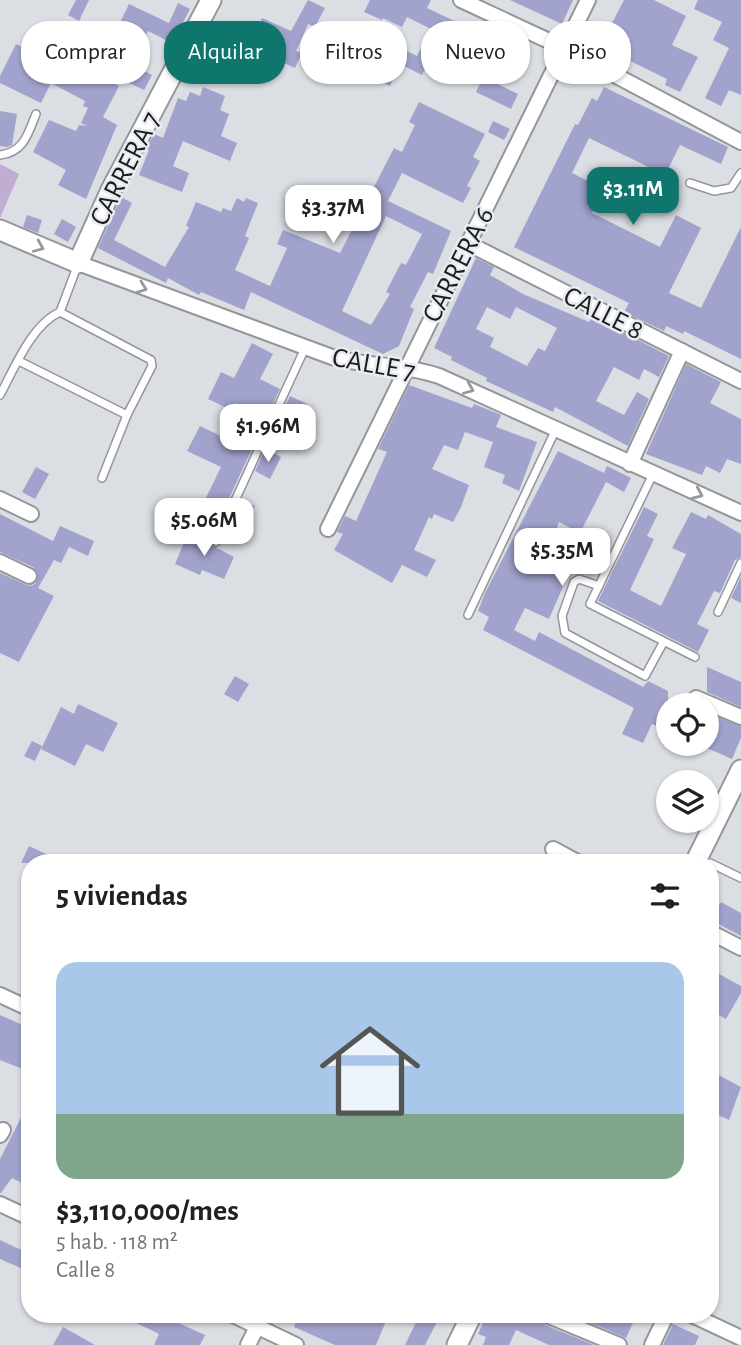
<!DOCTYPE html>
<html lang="es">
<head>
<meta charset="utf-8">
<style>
  body { margin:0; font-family:"Alegreya Sans",sans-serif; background:#f2f2f2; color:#202124; height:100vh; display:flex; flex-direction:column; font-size:26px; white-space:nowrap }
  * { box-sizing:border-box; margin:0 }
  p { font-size:23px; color:#757577 }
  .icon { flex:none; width:38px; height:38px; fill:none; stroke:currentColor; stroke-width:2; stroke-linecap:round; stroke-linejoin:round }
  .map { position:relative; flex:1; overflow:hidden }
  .details { position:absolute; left:21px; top:854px; width:698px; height:469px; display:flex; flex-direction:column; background:#fff; border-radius:28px; box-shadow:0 2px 5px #0004 }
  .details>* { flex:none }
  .guide { position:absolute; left:21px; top:21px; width:700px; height:63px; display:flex; gap:14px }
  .controls { position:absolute; left:656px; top:693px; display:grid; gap:14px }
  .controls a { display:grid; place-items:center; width:63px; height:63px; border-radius:50%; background:#fff; box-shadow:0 2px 5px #0004; font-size:35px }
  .price { position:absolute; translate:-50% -60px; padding:0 16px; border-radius:14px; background:#fff; color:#222; font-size:23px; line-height:46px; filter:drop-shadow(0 2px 4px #0008) }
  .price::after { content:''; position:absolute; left:50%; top:42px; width:21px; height:16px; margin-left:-10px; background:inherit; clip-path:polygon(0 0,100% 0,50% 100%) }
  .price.on { background:#0f766e; color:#fff }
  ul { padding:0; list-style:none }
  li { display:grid; align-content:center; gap:14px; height:371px; padding:0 35px }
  li span { display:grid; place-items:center; height:217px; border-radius:21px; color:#555 }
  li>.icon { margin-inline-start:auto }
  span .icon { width:126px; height:126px; fill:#fffc; stroke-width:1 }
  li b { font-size:30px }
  h2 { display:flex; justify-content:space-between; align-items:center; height:84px; padding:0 35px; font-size:30px }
  .tag { padding:0 24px; border-radius:28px; background:#fff; box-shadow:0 2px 5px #0004; font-size:24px; line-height:63px }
  .tag.on { background:#0f766e; color:#fff }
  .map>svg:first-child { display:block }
</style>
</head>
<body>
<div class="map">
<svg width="741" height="1345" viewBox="0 0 741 1345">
  <rect width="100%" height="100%" fill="#dbdee3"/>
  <polygon fill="#c0add1" points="0,164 19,174 0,218"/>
  <g fill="#a2a3cd" fill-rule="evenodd">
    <polygon points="76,0 89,0 79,21 68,15"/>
    <polygon points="308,0 325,8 315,27 308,24 296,51 302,53 295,68 275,59 270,69 244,57 262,18 291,31"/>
    <polygon points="370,0 431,0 427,8 492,39 495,33 509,40 493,72 479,65 484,55 442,34 422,75 398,63 405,50 417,56 431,29 407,17 402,27 383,18 382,20 364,12"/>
    <polygon points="510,0 573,0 562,24"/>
    <polygon points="624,0 654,0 686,16 672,45 698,57 680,92 665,85 667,79 622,57 619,65 596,54"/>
    <polygon points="698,0 741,0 741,95 729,90 721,106 705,98 729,48 713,40 722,22 694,9"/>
    <polygon points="178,3 190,9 172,43 148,31 132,62 107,49 129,4 169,23"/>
    <polygon points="16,44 79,75 83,68 119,86 103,117 117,125 86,199 58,185 66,170 33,152 49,120 76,131 79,125 87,126 81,123 88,108 83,106 85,101 51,83 41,103 0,83 0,76"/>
    <polygon points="366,60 396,72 390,86 360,73"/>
    <polygon points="133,65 152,75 144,90 125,81"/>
    <polygon points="483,77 518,94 511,109 476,92"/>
    <polygon points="203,87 225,96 220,110 229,114 221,136 237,143 230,161 183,141 173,166 189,173 182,192 139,175 149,150 146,149 154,134 163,138 178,98 186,101 190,92 200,96"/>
    <polygon points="604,87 728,147 721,164 680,145 665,175 589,138 572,173 604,189 592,213 660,247 676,215 701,228 669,293 701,308 741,227 741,359 684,331 683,334 666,326 664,331 624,312 629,303 514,247 575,124 578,125 592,98 597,101"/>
    <path d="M419 102 485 134 473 157 480 161 467 186 471 188 463 203 402 173 388 201 451 231 433 274 428 272 410 307 414 309 399 346 383 354 251 292 244 310 201 292 199 295 168 278 166 283 98 248 121 197 132 203 114 240 165 267 189 227 186 226 196 202 221 212 223 208 231 211 237 198 244 202 246 198 258 203 245 236 249 238 235 270 270 286 287 248 277 244 283 230 340 253 394 148 402 152 415 125 409 122ZM386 216 422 234 406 265 401 263 386 292 390 294 371 325 342 311Z"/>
    <polygon points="0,111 17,114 12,145 7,147 0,146"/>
    <polygon points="493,121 510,129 504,140 488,132"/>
    <polygon points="27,215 42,220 38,233 23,227"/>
    <polygon points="62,219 76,227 68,242 54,234"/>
    <path d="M476 258 494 267 490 275 523 294 589 322 592 316 669 356 659 377 644 369 639 380 614 367 596 401 624 415 637 392 649 399 628 446 555 407 553 412 486 381 487 378 451 360 452 357 434 348ZM487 307 510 319 516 307 557 328 545 351 538 348 527 366 490 347 494 338 476 329Z"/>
    <polygon points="252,343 273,354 260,379 280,389 266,418 236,403 233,411 208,399 221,372 234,378"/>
    <polygon points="686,364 721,382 710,403 741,419 741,464 727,459 720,473 706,466 702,475 646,454"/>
    <polygon points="409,385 472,408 474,404 494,412 501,415 496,427 537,442 519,491 502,483 505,475 484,467 493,442 465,432 458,450 444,445 432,469 469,485 461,507 453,522 434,514 432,519 429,517 414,550 436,560 427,577 402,565 392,583 334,550 343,534 337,532 345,516 356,521 387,452 378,449"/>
    <polygon points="290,396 307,404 295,429 278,421"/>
    <polygon points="200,426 231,441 236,430 256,440 219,520 200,510 221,467 187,451"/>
    <polygon points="265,449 281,457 270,479 255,471"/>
    <polygon points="558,451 604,473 607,466 631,478 624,492 606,482 580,533 559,522 547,555 572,566 549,619 525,608 514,630 535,641 539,632 643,687 648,681 668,691 668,731 652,724 643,743 622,734 634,708 483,630 489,617 478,611 485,593"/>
    <polygon points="36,467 49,474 35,499 22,492"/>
    <polygon points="242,500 255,506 243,530 231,524"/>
    <polygon points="644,507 658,514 647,536 654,539 630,590 661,606 686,554 672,548 691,512 706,519 708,515 741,534 741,557 735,560 720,593 714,591 697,624 709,630 698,652 598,601"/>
    <polygon points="0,514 53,541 60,526 94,541 88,556 69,547 61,563 54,560 38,588 54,596 19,662 0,653 0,573 29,586 35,584 38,575 33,567 0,552"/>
    <polygon points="188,533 234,557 224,579 202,570 200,575 175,564"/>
    <polygon points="741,577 741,603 731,598"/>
    <polygon points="707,667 741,682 741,707 707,692"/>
    <polygon points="235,676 249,684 238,702 224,694"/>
    <polygon points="78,704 118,723 103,752 86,744 75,766 41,749 61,707 74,714"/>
    <polygon points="707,713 741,726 741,738 732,759 707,748"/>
    <polygon points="32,741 42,746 35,761 24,756"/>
    <polygon points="29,846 66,863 21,863"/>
    <polygon points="721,902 741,913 741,936 711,920"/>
    <polygon points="710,969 741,986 741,993 726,1019 710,1010"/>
    <polygon points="0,1015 25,1026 22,1034 30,1037 30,1072 0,1060"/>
    <polygon points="713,1072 741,1087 729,1120 712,1112 717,1103 710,1101 717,1087 710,1084"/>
    <polygon points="30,1100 30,1187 12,1178 0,1194 0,1159"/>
    <polygon points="0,1240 30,1254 30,1272 0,1259"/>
    <polygon points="118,1314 175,1314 172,1320 205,1335 200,1345 154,1345 159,1334"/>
    <polygon points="299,1314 389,1314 376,1345 335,1345 294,1327"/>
    <polygon points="420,1314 441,1314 425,1345 405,1345"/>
    <polygon points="487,1314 540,1314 545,1325 594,1345 549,1345 516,1330 509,1345 483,1345 486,1337 478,1334"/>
    <polygon points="570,1314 637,1314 626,1338"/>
    <polygon points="673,1324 699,1336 695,1345 663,1345"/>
    <polygon points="63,1327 95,1345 53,1345"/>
  </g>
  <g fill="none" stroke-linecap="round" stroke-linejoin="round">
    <g stroke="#94969b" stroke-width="10">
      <g id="lane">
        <path d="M0 155C24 152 28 134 36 114"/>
        <polyline points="690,183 714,191 731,188 741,173"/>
        <polyline points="60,312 78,264"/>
        <path d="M0 395C14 369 32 324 60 312L151 360 152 366 127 415 19 361"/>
        <polyline points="653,474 590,604 695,657"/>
        <polyline points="102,478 127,415"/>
        <polyline points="216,542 305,348"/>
        <polyline points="599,586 579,579 574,582 562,616 565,633 645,676 663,643"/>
        <polyline points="718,612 741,563"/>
        <polyline points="468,615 556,429"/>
        <polyline points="710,863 741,878"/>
      </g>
    </g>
    <g stroke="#94969b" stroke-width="18">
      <g id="street">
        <polyline points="461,0 564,48 741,142"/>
        <polyline points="467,243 741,381"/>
        <path d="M78 263 332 357C367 367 404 364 439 376L741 513"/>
        <polyline points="630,464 682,351"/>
        <polyline points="0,499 31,514"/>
        <polyline points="328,529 588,0"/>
        <polyline points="0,562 29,576"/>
        <polyline points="696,698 741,717"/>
        <polyline points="553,849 579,863"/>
        <polyline points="710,932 741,948"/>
        <polyline points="0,995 30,1009"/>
        <polyline points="0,1135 3,1130"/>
        <polyline points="0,1204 30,1218"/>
        <polyline points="231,1314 296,1345"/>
        <polyline points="690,1314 741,1338"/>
        <polyline points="549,1316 619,1345"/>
        <polyline points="248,1345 257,1327"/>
        <polyline points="652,1345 667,1314"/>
      </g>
    </g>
    <g stroke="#94969b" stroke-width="23">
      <g id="secondary">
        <polyline points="0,230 78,263 111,190 211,0"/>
        <polyline points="695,863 741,770"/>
        <polyline points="457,1345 472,1314"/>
      </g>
    </g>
    <use href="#lane" stroke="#fff" stroke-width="7"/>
    <use href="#street" stroke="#fff" stroke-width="14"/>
    <use href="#secondary" stroke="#fff" stroke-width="19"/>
  </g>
  <defs><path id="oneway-chevron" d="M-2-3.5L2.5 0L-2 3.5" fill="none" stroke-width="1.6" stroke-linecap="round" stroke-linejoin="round" transform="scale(1.75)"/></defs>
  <g stroke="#98999a">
    <use href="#oneway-chevron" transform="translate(39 247) rotate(23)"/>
    <use href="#oneway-chevron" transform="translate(142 288) rotate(21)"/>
    <use href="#oneway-chevron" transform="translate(469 389) rotate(23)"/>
    <use href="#oneway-chevron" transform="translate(698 494) rotate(24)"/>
  </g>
  <g text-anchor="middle" stroke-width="5" stroke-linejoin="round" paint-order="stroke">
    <g font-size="28" fill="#1b1c1e" stroke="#e8ebf0">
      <text transform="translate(124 168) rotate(-63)" y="10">CARRERA 7</text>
      <text transform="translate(457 264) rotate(-63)" y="10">CARRERA 6</text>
      <text transform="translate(604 312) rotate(27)" y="10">CALLE 8</text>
      <text transform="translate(374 363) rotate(10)" y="10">CALLE 7</text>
    </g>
  </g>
</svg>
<div class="controls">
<a><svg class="icon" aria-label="locate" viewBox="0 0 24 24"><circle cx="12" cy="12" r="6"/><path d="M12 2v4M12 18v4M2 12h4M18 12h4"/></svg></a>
<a><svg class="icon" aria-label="layers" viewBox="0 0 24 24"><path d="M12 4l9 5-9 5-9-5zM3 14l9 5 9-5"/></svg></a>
</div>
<b class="price on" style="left:633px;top:227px">$3.11M</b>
<b class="price" style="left:333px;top:245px">$3.37M</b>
<b class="price" style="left:268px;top:464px">$1.96M</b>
<b class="price" style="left:204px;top:558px">$5.06M</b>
<b class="price" style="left:562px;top:588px">$5.35M</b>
<div class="guide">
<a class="tag">Comprar</a>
<a class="tag on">Alquilar</a>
<a class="tag">Filtros</a>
<a class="tag">Nuevo</a>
<a class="tag">Piso</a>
</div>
<section class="details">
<h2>5 viviendas<svg class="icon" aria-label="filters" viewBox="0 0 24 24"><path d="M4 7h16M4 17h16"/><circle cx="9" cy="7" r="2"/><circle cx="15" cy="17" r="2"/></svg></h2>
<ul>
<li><span style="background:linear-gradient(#a9c7e8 70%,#7fa58c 0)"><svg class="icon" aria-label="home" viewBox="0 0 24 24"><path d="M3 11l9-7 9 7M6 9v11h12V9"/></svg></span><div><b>$3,110,000/mes</b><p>5 hab. · 118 m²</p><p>Calle 8</p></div></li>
</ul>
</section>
</div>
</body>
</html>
